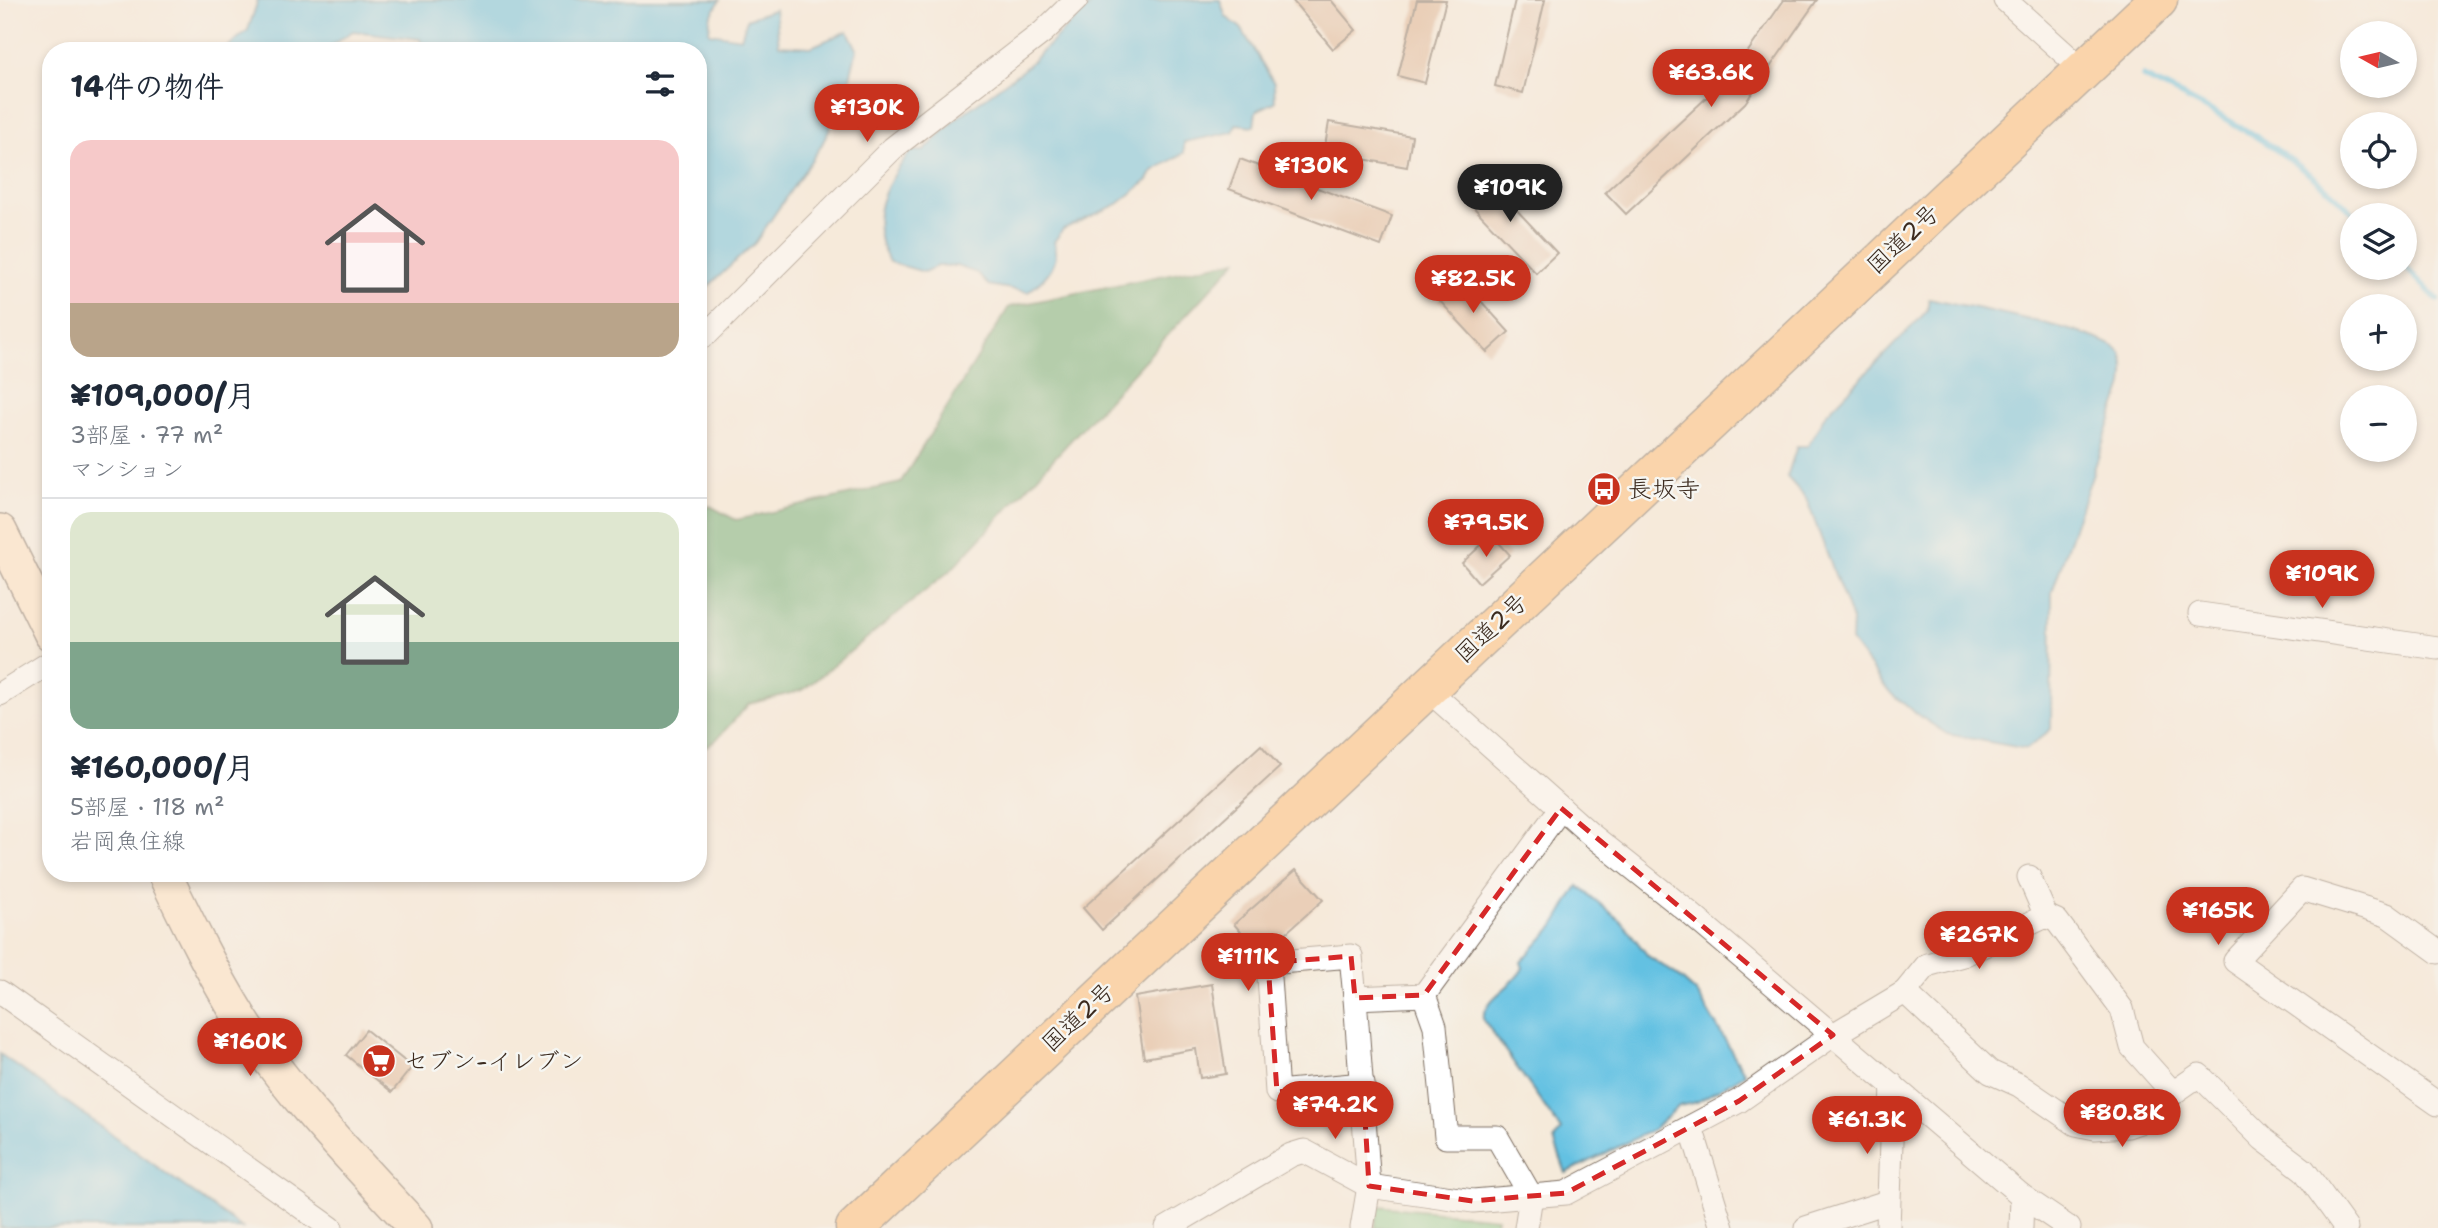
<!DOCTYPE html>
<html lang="ja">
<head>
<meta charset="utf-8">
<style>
  body { margin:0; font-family:"Shantell Sans","Klee One",sans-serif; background:#f6f6f7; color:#1f2937; height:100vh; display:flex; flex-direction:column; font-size:26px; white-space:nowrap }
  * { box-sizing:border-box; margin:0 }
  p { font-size:23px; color:#747a83 }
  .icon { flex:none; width:38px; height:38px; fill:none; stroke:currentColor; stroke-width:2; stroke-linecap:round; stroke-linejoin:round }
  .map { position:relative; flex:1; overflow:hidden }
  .sheet { position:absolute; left:42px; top:42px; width:665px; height:840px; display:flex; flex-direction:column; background:#fff; border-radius:28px; box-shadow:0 4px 10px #0003 }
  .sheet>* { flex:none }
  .needle { width:46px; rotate:278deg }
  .controls { position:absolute; left:2340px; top:21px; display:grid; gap:14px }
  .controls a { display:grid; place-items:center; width:77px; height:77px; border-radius:50%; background:#fff; box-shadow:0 4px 10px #0003; font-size:35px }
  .price { position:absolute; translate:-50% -60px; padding:0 16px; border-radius:24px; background:#c8321e; color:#fff; font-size:23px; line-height:46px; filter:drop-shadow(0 2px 4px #0008) }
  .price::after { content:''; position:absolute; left:50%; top:42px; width:21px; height:16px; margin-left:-10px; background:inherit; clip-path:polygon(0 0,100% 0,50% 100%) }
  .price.active { background:#222; color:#fff }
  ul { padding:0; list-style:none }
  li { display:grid; align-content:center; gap:14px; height:371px; padding:0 28px }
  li+li { border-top:2px solid #e0e1e3 }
  li span { display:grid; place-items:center; height:217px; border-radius:21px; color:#555 }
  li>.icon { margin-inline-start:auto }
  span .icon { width:126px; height:126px; fill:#fffc; stroke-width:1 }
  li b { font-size:30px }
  h2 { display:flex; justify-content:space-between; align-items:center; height:84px; padding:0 28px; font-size:30px }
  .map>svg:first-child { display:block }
</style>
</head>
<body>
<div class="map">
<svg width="2438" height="1228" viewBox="0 0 2438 1228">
  <rect width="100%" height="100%" fill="#f6f6f2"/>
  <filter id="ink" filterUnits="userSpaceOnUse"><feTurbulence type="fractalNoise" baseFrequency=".0143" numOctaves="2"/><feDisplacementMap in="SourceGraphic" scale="14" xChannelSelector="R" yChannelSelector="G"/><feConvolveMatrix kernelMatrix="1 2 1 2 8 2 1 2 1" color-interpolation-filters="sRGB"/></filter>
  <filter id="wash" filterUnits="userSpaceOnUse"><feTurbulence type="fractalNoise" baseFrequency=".00686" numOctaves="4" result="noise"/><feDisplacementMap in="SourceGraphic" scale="28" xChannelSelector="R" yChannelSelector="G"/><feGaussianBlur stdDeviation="1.57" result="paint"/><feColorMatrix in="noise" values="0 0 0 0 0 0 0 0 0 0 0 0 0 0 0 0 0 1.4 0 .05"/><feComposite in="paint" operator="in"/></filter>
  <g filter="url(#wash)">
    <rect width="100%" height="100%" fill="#f5eada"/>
    <polygon fill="#7dc885" stroke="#5c7952" stroke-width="2" points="1378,1206 1497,1218 1495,1228 1375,1228"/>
    <polygon fill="#66ac72" stroke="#506b48" stroke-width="2" points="1237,260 952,569 803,690 749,704 715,741 698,751 698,512 710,506 736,520 900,483 1009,307"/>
    <g fill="#63c1e2" stroke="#4f7680" stroke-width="2">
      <polygon points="258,0 720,0 710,18 709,33 741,38 747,19 775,9 779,45 811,47 848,31 857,49 845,98 821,146 755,243 698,296 698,51 424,51 420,39 353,31 323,51 223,51 248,30"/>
      <path d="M1095 0H1220L1226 17 1241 28 1274 83 1275 102 1256 111 1254 126 1236 124 1233 132 1184 142V153L1153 171 1148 180 1118 204 1063 229 1054 242C1062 263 1044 280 1028 292L988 285 977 273 957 266H937L924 272 889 262C866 218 883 187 911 151H924L957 118 1024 69Z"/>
      <path d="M1929 298C1961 306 2107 331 2121 353 2126 362 2124 375 2123 385L2052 592 2051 729 2027 749 1947 734 1918 715 1889 692 1851 641 1852 620 1806 498 1787 477 1797 446H1808L1825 415 1927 311Z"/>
      <path d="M1578 886 1622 922 1648 956 1677 975 1697 993 1745 1074 1697 1102 1679 1106 1654 1129 1566 1173 1554 1140 1561 1130 1483 1019C1486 995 1513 988 1523 968L1521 962 1554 926Z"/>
      <polygon points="0,1054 242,1228 0,1228"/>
    </g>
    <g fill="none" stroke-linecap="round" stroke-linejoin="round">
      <g stroke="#63c1e2" stroke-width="6">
        <path d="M2143 77C2222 114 2293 152 2355 215"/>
        <polyline points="2404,266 2438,300"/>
      </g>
    </g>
    <g id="blocks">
      <g fill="#dbb08f">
        <polygon points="1292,0 1331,0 1356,30 1333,49"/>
        <polygon points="1417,0 1446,0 1425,83 1398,76"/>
        <polygon points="1515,0 1545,0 1523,93 1495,86"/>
        <polygon points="1784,0 1817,0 1745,103 1626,214 1605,192 1718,87 1721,90"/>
        <polygon points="1329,122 1412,136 1407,167 1324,152"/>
        <polygon points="1240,159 1392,216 1381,246 1229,189"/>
        <polygon points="1484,175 1557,253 1536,273 1462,195"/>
        <polygon points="1460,278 1509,332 1487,352 1438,299"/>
        <polygon points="1492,535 1510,555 1479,583 1462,563"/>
        <polygon points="1261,745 1280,767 1102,930 1083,908"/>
        <polygon points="1296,870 1323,900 1268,949 1259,953 1234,924"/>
        <polygon points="1212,984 1226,1074 1200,1078 1196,1049 1144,1058 1135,997"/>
        <polygon points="366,1030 412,1067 392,1092 346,1055"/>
      </g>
    </g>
  </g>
  <g filter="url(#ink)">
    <use href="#blocks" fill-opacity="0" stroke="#7c6d60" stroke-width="2"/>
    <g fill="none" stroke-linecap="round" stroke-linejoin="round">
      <g stroke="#7c6d60" stroke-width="25">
        <g id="street">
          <polyline points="2005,0 2083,70"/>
          <polyline points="698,339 708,333 893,148 1043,32 1076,0"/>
          <polyline points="2200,614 2438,648"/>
          <polyline points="1427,689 1589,833 1687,911 2022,1196 2069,1228"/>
          <polyline points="0,694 51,662"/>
          <polyline points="2046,916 2057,921 2122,1009 2132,1047 2173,1093"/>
          <polyline points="2438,952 2387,915 2302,889 2235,961 2438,1104"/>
          <polyline points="0,992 331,1228"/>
          <polyline points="1905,992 1990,1072 2019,1085 2076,1124 2095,1128 2128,1126 2151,1118 2173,1093 2199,1075 2263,1139 2304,1170 2346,1228"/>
          <polyline points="1424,995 1435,1026 1446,1137 1497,1137 1531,1196 1526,1228"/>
          <polyline points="1355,998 1351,956 1268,963 1277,1092 1363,1084"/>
          <polyline points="1691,1127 1722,1228"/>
          <polyline points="1167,1228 1291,1155 1304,1151 1369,1186 1473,1201 1566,1193 1739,1101 1833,1035 1905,992 1927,965 1963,955 2046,916 2029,877"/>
          <polyline points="1362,1228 1369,1186 1355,998 1424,995 1561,808"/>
          <polyline points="1806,1228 1887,1202"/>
          <polyline points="1888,1228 1893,1085"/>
          <polyline points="2021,1228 2022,1196"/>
        </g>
      </g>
      <g stroke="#7c6d60" stroke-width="36">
        <g id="secondary">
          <polyline points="0,531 51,634"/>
          <path d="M164 873C188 923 212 972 241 1019 290 1096 355 1161 416 1228"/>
        </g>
      </g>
      <g stroke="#7c6d60" stroke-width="41">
        <polyline id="highway" points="855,1228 2158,0"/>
      </g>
      <use href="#street" stroke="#fff" stroke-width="23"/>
      <use href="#secondary" stroke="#ffe4c6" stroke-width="33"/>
      <use href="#highway" stroke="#ffbb71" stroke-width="38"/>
    </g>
  </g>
  <path d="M0 0H2438V1228H0ZM1561 808 1833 1035 1739 1101 1566 1193 1473 1201 1369 1186 1363 1084 1277 1092 1268 963 1351 956 1355 998 1424 995Z" fill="#f5eada" fill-opacity=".55" fill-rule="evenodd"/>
  <path fill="none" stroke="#d62828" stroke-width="5" stroke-dasharray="14 9" stroke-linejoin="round" d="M1561 808 1833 1035 1739 1101 1566 1193 1473 1201 1369 1186 1363 1084 1277 1092 1268 963 1351 956 1355 998 1424 995Z"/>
  <defs>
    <g id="bus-disc" transform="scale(1.75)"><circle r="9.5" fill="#c8321e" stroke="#f6f6f2"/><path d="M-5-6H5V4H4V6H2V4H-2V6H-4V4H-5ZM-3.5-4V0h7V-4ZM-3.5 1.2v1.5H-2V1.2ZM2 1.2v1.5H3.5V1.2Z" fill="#fff"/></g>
    <g id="supermarket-disc" transform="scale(1.75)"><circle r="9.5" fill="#c8321e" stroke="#f6f6f2"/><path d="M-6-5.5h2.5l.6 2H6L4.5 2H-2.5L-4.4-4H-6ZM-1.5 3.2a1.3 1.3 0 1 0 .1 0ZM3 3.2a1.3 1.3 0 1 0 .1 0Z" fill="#fff"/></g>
  </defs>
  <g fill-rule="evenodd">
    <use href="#bus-disc" x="1604" y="489"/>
    <use href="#supermarket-disc" x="379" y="1061"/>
  </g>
  <g text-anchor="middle" stroke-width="5" stroke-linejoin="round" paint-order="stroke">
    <g font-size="24" fill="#3b2a1e" stroke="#f6f6f2">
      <text transform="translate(1903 239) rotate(-43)" y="8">国道2号</text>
      <text transform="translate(1491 628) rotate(-43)" y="8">国道2号</text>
      <text transform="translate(1078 1017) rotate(-43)" y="8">国道2号</text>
    </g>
    <g font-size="24" fill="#3b2a1e" stroke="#f6f6f2" text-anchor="start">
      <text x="1628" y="497">長坂寺</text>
      <text x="404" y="1069">セブン-イレブン</text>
    </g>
  </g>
</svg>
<div class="controls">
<a><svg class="needle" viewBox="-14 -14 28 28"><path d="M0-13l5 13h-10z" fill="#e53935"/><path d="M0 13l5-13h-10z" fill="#747a83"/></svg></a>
<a><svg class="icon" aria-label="locate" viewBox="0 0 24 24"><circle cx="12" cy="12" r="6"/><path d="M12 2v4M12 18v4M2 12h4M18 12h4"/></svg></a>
<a><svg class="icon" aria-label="layers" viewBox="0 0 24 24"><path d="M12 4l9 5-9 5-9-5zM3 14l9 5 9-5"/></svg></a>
<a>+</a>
<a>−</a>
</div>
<b class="price" style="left:1711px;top:109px">¥63.6K</b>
<b class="price" style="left:867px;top:144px">¥130K</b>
<b class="price" style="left:1311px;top:202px">¥130K</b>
<b class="price active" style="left:1510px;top:224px">¥109K</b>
<b class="price" style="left:1473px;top:315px">¥82.5K</b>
<b class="price" style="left:1486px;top:559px">¥79.5K</b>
<b class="price" style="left:2322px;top:610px">¥109K</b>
<b class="price" style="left:2218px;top:947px">¥165K</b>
<b class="price" style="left:1979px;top:971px">¥267K</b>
<b class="price" style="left:1248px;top:993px">¥111K</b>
<b class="price" style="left:250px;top:1078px">¥160K</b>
<b class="price" style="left:1335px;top:1141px">¥74.2K</b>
<b class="price" style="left:2122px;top:1149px">¥80.8K</b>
<b class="price" style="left:1867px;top:1156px">¥61.3K</b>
<section class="sheet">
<h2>14件の物件<svg class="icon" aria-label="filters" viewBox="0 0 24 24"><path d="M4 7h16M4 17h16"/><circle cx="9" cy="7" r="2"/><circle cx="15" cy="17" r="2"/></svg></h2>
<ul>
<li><span style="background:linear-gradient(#f6c9c9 75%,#b9a48a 0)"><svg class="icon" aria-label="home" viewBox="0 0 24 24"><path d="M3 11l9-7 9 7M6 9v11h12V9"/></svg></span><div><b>¥109,000/月</b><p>3部屋 · 77 m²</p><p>マンション</p></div></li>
<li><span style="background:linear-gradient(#dfe7d0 60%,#7fa58c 0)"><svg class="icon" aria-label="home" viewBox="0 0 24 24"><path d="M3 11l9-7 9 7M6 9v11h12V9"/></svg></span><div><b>¥160,000/月</b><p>5部屋 · 118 m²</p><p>岩岡魚住線</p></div></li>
</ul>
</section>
</div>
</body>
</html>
